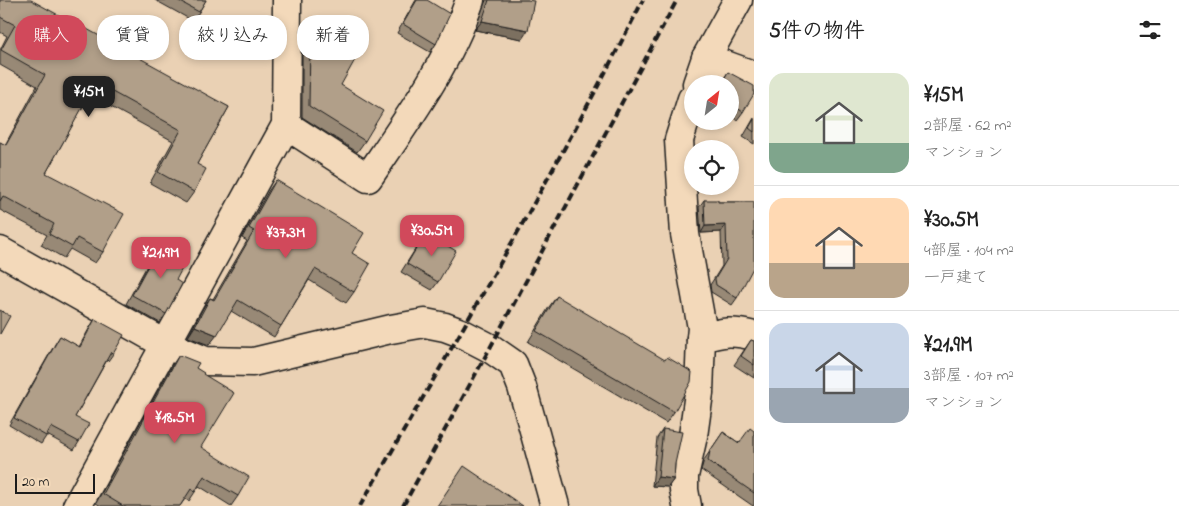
<!DOCTYPE html>
<html lang="ja">
<head>
<meta charset="utf-8">
<style>
  body { margin:0; font-family:"Indie Flower","Klee One",sans-serif; background:#f6f6f6; color:#222; height:100vh; display:flex; flex-direction:column; font-size:19px; white-space:nowrap }
  * { box-sizing:border-box; margin:0 }
  p { font-size:16px; color:#767676 }
  .icon { flex:none; width:28px; height:28px; fill:none; stroke:currentColor; stroke-width:2; stroke-linecap:round; stroke-linejoin:round }
  .map { position:relative; flex:1; overflow:hidden }
  .details { display:flex; flex-direction:column; background:#fff; width:425px }
  .details>* { flex:none }
  .hud { position:absolute; left:15px; top:15px; width:475px; height:45px; display:flex; gap:10px }
  .needle { width:32px; rotate:30deg }
  .buttons { position:absolute; left:684px; top:75px; display:grid; gap:10px }
  .buttons a { display:grid; place-items:center; width:55px; height:55px; border-radius:50%; background:#fff; box-shadow:0 2px 8px #0003; font-size:25px }
  .scale { position:absolute; left:15px; bottom:12px; width:80px; box-sizing:border-box; padding-left:5px; border:2px solid #1c1c1c; border-top:0; font-size:14px; line-height:18px; white-space:nowrap; color:#1c1c1c; -webkit-text-stroke:4px #f3d9ba; paint-order:stroke }
  .price { position:absolute; translate:-50% -42px; padding:0 11px; border-radius:10px; background:#d1495b; color:#fff; font-size:16px; line-height:32px; filter:drop-shadow(0 1px 2px #0008) }
  .price::after { content:''; position:absolute; left:50%; top:30px; width:15px; height:11px; margin-left:-8px; background:inherit; clip-path:polygon(0 0,100% 0,50% 100%) }
  .price.current { background:#222; color:#fff }
  ul { padding:0; list-style:none }
  li { display:flex; align-items:center; gap:15px; height:125px; padding:0 15px }
  li+li { border-top:1px solid #e0e0e0 }
  li span { display:grid; place-items:center; flex:none; width:140px; height:100px; border-radius:15px; color:#555 }
  li>.icon { margin-inline-start:auto }
  span .icon { width:60px; height:60px; fill:#fffc; stroke-width:1 }
  li b { font-size:21px }
  h2 { display:flex; justify-content:space-between; align-items:center; height:60px; padding:0 15px; font-size:21px }
  .chip { padding:0 18px; border-radius:20px; background:#fff; box-shadow:0 2px 8px #0003; font-size:18px; line-height:45px }
  .chip.current { background:#d1495b; color:#fff }
  main { display:flex; flex:1; min-height:0 }
  .map>svg:first-child { display:block }
</style>
</head>
<body>
<main>
<div class="map">
<svg width="754" height="506" viewBox="0 0 754 506">
  <rect width="100%" height="100%" fill="#ead1b4"/>
  <filter id="ink" filterUnits="userSpaceOnUse"><feTurbulence type="fractalNoise" baseFrequency=".02" numOctaves="2"/><feDisplacementMap in="SourceGraphic" scale="10" xChannelSelector="R" yChannelSelector="G"/><feConvolveMatrix kernelMatrix="1 2 1 2 8 2 1 2 1" color-interpolation-filters="sRGB"/></filter>
  <g filter="url(#ink)">
    <g fill="none" stroke-linecap="round" stroke-linejoin="round">
      <g stroke="#1c1c1c" stroke-width="31">
        <g id="minor">
          <polyline points="706,58 750,74 754,78"/>
          <polyline points="697,84 706,58 738,0"/>
          <path d="M692 99 679 140 685 234 702 328 701 338C723 332 732 330 754 336"/>
          <path d="M286 125 368 178C406 122 448 65 470 0"/>
          <polyline points="165,344 205,361 253,362 391,329 425,323 445,327 461,333 490,348 513,364 522,387 555,506"/>
          <polyline points="77,506 286,125 287,0"/>
          <polyline points="687,506 684,490 684,476 693,436 699,393 701,338"/>
        </g>
      </g>
      <g stroke="#1c1c1c" stroke-width="31">
        <polyline id="tertiary" points="0,251 165,344"/>
      </g>
      <use href="#minor" stroke="#f3d9ba" stroke-width="28"/>
      <use href="#tertiary" stroke="#f3d9ba" stroke-width="28"/>
      <g stroke="#1c1c1c" stroke-width="4" stroke-dasharray="8 4" stroke-linecap="butt">
        <path d="M360 506C457 339 555 172 643 0"/>
        <polyline points="403,506 490,348 677,0"/>
      </g>
    </g>
    <g fill="#988976" stroke="#1c1c1c">
      <polygon points="0,0 229,107 197,164 194,192 186,203 150,183 173,141 89,95 46,173 103,252 95,263 70,249 64,258 41,245 47,235 0,210 0,142 5,145 37,86 0,65 0,50 7,36 0,32"/>
      <polygon points="155,0 206,0 199,12 193,21"/>
      <polygon points="416,0 427,0 436,44 430,52 397,33"/>
      <polygon points="486,0 528,0 522,39 475,30"/>
      <polygon points="324,18 341,85 365,141 357,152 302,117 302,54 316,29"/>
      <polygon points="728,72 743,112 737,120 730,116 730,84 720,84"/>
      <polygon points="754,118 754,144 743,137"/>
      <polygon points="276,180 352,253 354,292 346,303 309,280 281,326 274,337 231,311 209,345 188,337 203,308 210,298 213,299 247,241 242,238 269,190"/>
      <polygon points="704,200 718,202 754,202 737,298 732,305 711,292 710,285 722,266 721,232 701,233 699,207"/>
      <polygon points="426,232 438,282 432,290 401,272"/>
      <polygon points="161,242 176,280 166,314 160,323 126,304 155,251"/>
      <polygon points="557,296 674,412 666,423 528,342 549,307"/>
      <polygon points="95,319 113,354 108,361 107,360 75,417 79,442 74,450 47,435 41,444 9,425 55,344 60,336 79,347 90,327"/>
      <polygon points="751,340 754,341 754,378 734,365"/>
      <polygon points="179,355 203,374 201,447 238,496 231,506 199,486 189,501 185,499 180,506 101,506 96,503 173,364"/>
      <polygon points="663,429 675,464 674,479 668,487 652,486 657,438"/>
      <polygon points="754,431 754,506 753,506 701,470 704,460 723,432 739,443"/>
    </g>
    <g fill="#7c6f60" stroke="#1c1c1c">
      <polygon points="482,21 528,30 522,39 475,30"/>
      <polygon points="726,225 721,232 701,233 705,226"/>
      <polygon points="195,326 217,335 209,345 188,337"/>
      <polygon points="658,477 674,479 668,487 652,486"/>
    </g>
    <g fill="#b19f89" stroke="#1c1c1c">
      <polygon points="0,0 31,0 73,23 74,22 229,107 197,164 206,169 194,192 158,172 181,130 96,83 46,173 124,214 103,252 77,238 72,247 49,234 54,224 3,196 0,201 0,142 6,145 45,75 1,50 15,25 0,17"/>
      <polygon points="177,0 206,0 199,12"/>
      <polygon points="417,0 427,0 450,14 436,44 403,24"/>
      <polygon points="489,0 528,0 534,1 528,30 482,21"/>
      <polygon points="324,18 366,40 341,85 383,111 365,141 309,106 310,43"/>
      <polygon points="728,72 754,86 754,94 743,112 730,103 730,84 721,84"/>
      <polygon points="754,119 754,132 749,128"/>
      <polygon points="276,180 364,233 352,253 370,264 354,292 315,269 281,326 238,300 217,335 195,326 210,298 214,300 254,231 249,228"/>
      <polygon points="704,200 718,200 718,202 754,202 754,266 737,298 716,285 715,279 727,259 726,225 705,226"/>
      <polygon points="426,232 456,251 438,282 407,264"/>
      <polygon points="161,242 188,257 176,280 182,284 166,314 132,295"/>
      <polygon points="557,296 665,360 667,357 692,372 691,382 674,412 536,331"/>
      <polygon points="0,310 10,316 0,334"/>
      <polygon points="95,319 124,335 113,354 111,352 75,417 89,424 79,442 51,427 46,436 14,418 60,336 80,347"/>
      <polygon points="751,340 754,341 754,365 741,356"/>
      <polygon points="179,355 199,363 196,368 204,373 203,374 234,393 201,447 249,477 238,496 204,476 195,492 191,489 180,506 123,506 103,494"/>
      <polygon points="750,428 754,431 754,493 708,461 710,451 723,432 739,443"/>
      <polygon points="663,429 682,432 675,464 674,479 658,477"/>
      <polygon points="464,466 523,506 437,506"/>
    </g>
  </g>
</svg>
<div class="buttons">
<a><svg class="needle" viewBox="-14 -14 28 28"><path d="M0-13l5 13h-10z" fill="#e53935"/><path d="M0 13l5-13h-10z" fill="#767676"/></svg></a>
<a><svg class="icon" aria-label="locate" viewBox="0 0 24 24"><circle cx="12" cy="12" r="6"/><path d="M12 2v4M12 18v4M2 12h4M18 12h4"/></svg></a>
</div>
<div class="scale">20 m</div>
<b class="price current" style="left:89px;top:118px">¥15M</b>
<b class="price" style="left:432px;top:257px">¥30.5M</b>
<b class="price" style="left:286px;top:259px">¥37.3M</b>
<b class="price" style="left:161px;top:279px">¥21.9M</b>
<b class="price" style="left:175px;top:444px">¥18.5M</b>
<div class="hud">
<a class="chip current">購入</a>
<a class="chip">賃貸</a>
<a class="chip">絞り込み</a>
<a class="chip">新着</a>
</div>
</div>
<section class="details">
<h2>5件の物件<svg class="icon" aria-label="filters" viewBox="0 0 24 24"><path d="M4 7h16M4 17h16"/><circle cx="9" cy="7" r="2"/><circle cx="15" cy="17" r="2"/></svg></h2>
<ul>
<li><span style="background:linear-gradient(#dfe7d0 70%,#7fa58c 0)"><svg class="icon" aria-label="home" viewBox="0 0 24 24"><path d="M3 11l9-7 9 7M6 9v11h12V9"/></svg></span><div><b>¥15M</b><p>2部屋 · 62 m²</p><p>マンション</p></div></li>
<li><span style="background:linear-gradient(#ffd9b3 65%,#b9a48a 0)"><svg class="icon" aria-label="home" viewBox="0 0 24 24"><path d="M3 11l9-7 9 7M6 9v11h12V9"/></svg></span><div><b>¥30.5M</b><p>4部屋 · 104 m²</p><p>一戸建て</p></div></li>
<li><span style="background:linear-gradient(#c9d6e8 65%,#9aa5b1 0)"><svg class="icon" aria-label="home" viewBox="0 0 24 24"><path d="M3 11l9-7 9 7M6 9v11h12V9"/></svg></span><div><b>¥21.9M</b><p>3部屋 · 107 m²</p><p>マンション</p></div></li>
</ul>
</section>
</main>
</body>
</html>
